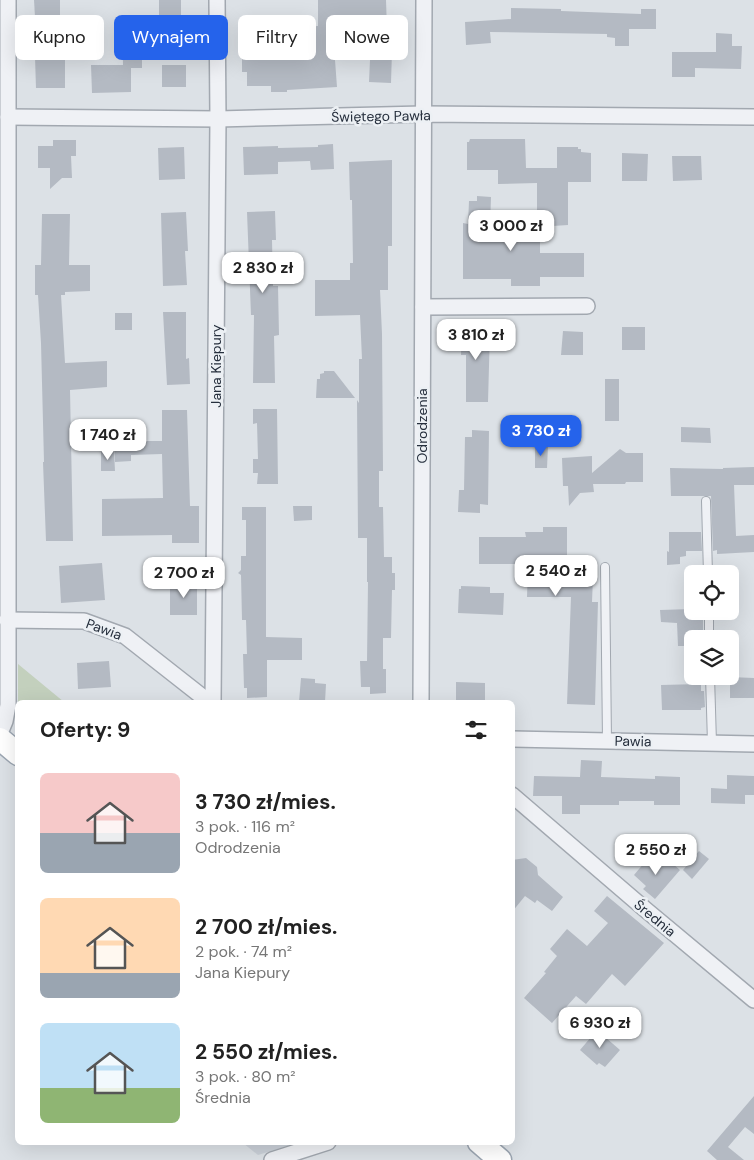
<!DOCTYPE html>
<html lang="pl">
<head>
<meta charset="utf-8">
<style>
  body { margin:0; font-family:"DM Sans",sans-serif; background:#f6f6f6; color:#222; height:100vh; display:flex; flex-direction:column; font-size:19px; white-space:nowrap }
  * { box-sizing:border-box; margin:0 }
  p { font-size:16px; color:#767676 }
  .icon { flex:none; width:28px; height:28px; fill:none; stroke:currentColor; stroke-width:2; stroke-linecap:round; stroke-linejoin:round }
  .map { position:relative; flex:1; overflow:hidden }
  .panel { position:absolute; left:15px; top:700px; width:500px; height:445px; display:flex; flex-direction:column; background:#fff; border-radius:8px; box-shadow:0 5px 20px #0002 }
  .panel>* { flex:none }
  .top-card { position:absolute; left:15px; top:15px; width:500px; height:45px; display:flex; gap:10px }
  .controls { position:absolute; left:684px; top:565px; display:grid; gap:10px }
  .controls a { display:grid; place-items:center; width:55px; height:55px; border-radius:8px; background:#fff; box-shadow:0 5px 20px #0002; font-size:25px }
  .price { position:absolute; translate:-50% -42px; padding:0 11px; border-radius:10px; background:#fff; color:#222; font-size:16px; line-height:32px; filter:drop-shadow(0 1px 2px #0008) }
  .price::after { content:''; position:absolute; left:50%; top:30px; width:15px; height:11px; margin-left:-8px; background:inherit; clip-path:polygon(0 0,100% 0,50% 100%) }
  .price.active { background:#2563eb; color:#fff }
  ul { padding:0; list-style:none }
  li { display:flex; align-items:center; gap:15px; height:125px; padding:0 25px }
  li span { display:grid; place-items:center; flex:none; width:140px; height:100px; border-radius:8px; color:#555 }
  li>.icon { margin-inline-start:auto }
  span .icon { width:60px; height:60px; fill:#fffc; stroke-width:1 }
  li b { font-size:21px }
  h2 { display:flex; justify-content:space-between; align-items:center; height:60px; padding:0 25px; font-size:21px }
  .chip { padding:0 18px; border-radius:8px; background:#fff; box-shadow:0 5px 20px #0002; font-size:18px; line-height:45px }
  .chip.active { background:#2563eb; color:#fff }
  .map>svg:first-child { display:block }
</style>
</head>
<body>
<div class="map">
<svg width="754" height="1160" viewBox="0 0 754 1160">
  <rect width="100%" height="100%" fill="#dce1e6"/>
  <polygon fill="#cad0d8" points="243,1143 297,1143 258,1155"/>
  <polygon fill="#c3d0bd" points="18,664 64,702 18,702"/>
  <g fill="#b4bac3">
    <polygon points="34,0 60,0 60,16 35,17"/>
    <rect x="159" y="0" width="22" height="15"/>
    <polygon points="318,0 386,0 387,29 404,29 404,51 392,51 391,83 369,82 370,60 335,60 337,87 287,90 287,92 271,92 271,86 247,86 247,72 242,72 242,53 248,53 248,44 273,44 273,29 318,26"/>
    <polygon points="511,8 561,9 561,11 641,14 641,9 656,9 656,29 629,29 629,46 615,46 615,38 607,37 607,34 490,32 491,43 466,45 465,22 511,19"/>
    <polygon points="122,28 142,28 142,68 131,68 131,92 92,93 91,65 123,65"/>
    <polygon points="716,33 732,34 732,46 742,46 741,69 695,68 695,77 672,77 672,52 716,52"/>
    <polygon points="65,56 65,88 36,88 35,57"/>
    <rect x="162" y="65" width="24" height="22"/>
    <polygon points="470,139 525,139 526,168 557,168 557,147 578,147 578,149 581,149 581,152 591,153 591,182 568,182 568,225 537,227 537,183 498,184 498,170 467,170 467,142 469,142"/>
    <polygon points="53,140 76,140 76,156 71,156 72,178 62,178 50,189 50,168 38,168 38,146 53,146"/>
    <polygon points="333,144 334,169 311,170 310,161 278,162 278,174 244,175 243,147 278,146 278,148 318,147 318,145"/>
    <polygon points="184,147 185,179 159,180 158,148"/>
    <polygon points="622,153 648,154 647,181 622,181"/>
    <polygon points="672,156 701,156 702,180 673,181"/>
    <polygon points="392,160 392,246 388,246 388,290 380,290 382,334 383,471 379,471 379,507 383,507 384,557 392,557 392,573 395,573 395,590 392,590 391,638 383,638 383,669 386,669 386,693 370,694 370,687 361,687 360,661 367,661 368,582 367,582 367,538 358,538 357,400 359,403 359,359 362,359 360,315 315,316 315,280 350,280 350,263 353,263 352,200 350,200 349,162"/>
    <polygon points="477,196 491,197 490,228 540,227 540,253 584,253 584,277 540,277 540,286 511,286 511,279 463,279 463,223 468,224 469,201 477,201"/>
    <polygon points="275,211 276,240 272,240 273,286 278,286 279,335 274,336 275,383 253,383 254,315 251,315 247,212"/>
    <polygon points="186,212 188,251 185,251 187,285 163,286 161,213"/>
    <polygon points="42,214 70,214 69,265 90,265 90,291 65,292 65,295 61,295 65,363 107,361 107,387 70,390 73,541 46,541 43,462 44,462 41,343 38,295 35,295 35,265 41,265"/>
    <polygon points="163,312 186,312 186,359 189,358 190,384 167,385"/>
    <rect x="115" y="313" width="17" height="17"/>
    <polygon points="462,323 483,323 483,330 490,330 488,402 466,402 466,355 461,355"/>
    <rect x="622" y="327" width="23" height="23"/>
    <polygon points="563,331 583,332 583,355 561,355"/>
    <polygon points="324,371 334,371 355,398 316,398 317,379 320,379 320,374 324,373"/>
    <rect x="605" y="379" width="14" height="42"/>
    <polygon points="253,409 277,409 278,484 257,484 258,473 253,473 253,459 258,459 257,423 253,424"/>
    <polygon points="162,410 187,410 190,506 199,506 199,543 172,543 172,535 102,536 102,499 163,498 162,454 131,455 131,461 115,462 114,438 128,438 128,441 162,441"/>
    <polygon points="681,427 710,428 711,443 681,442"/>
    <polygon points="472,430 489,431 488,505 480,504 480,513 458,512 459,490 464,490 465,437 472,437"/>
    <polygon points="535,446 548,446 547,468 535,468"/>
    <polygon points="620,449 626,453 643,453 643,482 626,482 625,484 593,484 594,492 580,493 569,506 568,486 563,486 562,458 592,456 592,473"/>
    <polygon points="101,451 114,451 115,471 101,471"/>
    <polygon points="754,467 754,485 734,485 736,536 754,535 754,552 717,554 717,550 713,551 711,496 671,496 670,468 723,469 723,468"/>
    <polygon points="293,506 312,506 312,520 294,521"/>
    <polygon points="242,507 266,507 266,637 302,638 302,660 267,660 267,697 247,698 247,688 244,688 243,654 247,654 246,620 242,620 241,575 238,573 241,570 241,556 246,556 246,520 242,520"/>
    <polygon points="543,527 567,527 567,576 593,577 592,602 598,602 595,705 567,704 571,597 527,597 528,567 526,567 526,564 479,564 479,537 526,537 525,532 543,532"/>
    <polygon points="669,532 701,532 702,551 686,551 686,556 680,557 680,564 667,565 667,551 669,552"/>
    <polygon points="102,563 105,600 61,603 59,566"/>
    <rect x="170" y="583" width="27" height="32"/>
    <polygon points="461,586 490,587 490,593 504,593 503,615 458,613 459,589 461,589"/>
    <polygon points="692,609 692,611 703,611 703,639 692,639 692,646 678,646 677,623 661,622 660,610"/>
    <polygon points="109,661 111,687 78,689 77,663"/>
    <polygon points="730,677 754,678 754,698 730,698"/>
    <polygon points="301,678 315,679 315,683 326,684 325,702 299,702"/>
    <polygon points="456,682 485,683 485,702 456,702"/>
    <polygon points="701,684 701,691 704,691 705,707 701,708 701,710 662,710 661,685"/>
    <polygon points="581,760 602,761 601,777 655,779 655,776 680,777 680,805 654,805 654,801 619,801 619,805 580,805 580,814 562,814 562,796 533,796 534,776 580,777"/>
    <polygon points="727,775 754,776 754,795 745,795 745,804 711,803 711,788 727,789"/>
    <polygon points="699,851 709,859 692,879 683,870"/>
    <polygon points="650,856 661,866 667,859 680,870 655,899 643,889 646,886 634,875"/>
    <polygon points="526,858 537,867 538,875 563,897 552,911 537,900 535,903 525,896 512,912 512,860"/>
    <polygon points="607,896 664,943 625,986 612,974 586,1004 576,996 552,1023 524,998 546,973 544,972 557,956 550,949 567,929 587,946 608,923 594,911"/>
    <polygon points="597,1030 620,1050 605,1067 599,1063 597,1065 580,1050"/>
    <polygon points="754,1096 754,1134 745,1127 728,1147 744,1160 717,1160 707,1151"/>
  </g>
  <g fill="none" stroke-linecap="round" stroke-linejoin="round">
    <g stroke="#a2a8b0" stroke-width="10">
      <g id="lane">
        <polyline points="706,501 708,574"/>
        <polyline points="605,567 607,741"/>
        <polyline points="709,611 709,639"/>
        <polyline points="710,676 712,743"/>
      </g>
    </g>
    <g stroke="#a2a8b0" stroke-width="18">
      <g id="street">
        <polyline points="8,117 218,119 423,114 754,117"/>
        <polyline points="423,307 587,306"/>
        <polyline points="7,620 84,621 125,636 209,702"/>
        <polyline points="213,702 218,119 217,0"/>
        <polyline points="421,702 424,0"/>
        <polyline points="0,733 5,721 8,705 8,0"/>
        <polyline points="512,739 754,744"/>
        <polyline points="512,795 646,910 754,1000"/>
        <polyline points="272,1160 328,1142"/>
      </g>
    </g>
    <g stroke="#9ca6b2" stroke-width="25">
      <g id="primary">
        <polyline points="0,739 18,754"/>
        <polyline points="479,1142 500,1160"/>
      </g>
    </g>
    <use href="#lane" stroke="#eff1f5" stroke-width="8"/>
    <use href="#street" stroke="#eff1f5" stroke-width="15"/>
    <use href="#primary" stroke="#fff" stroke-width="22"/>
  </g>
  <g text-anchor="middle" stroke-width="5" stroke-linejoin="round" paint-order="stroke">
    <g font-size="14" fill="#262f3d" stroke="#ecf0f4">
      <text transform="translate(381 116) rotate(-1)" y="5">Świętego Pawła</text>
      <text transform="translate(216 366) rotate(-90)" y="5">Jana Kiepury</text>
      <text transform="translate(422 426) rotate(-90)" y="5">Odrodzenia</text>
      <text transform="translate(104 629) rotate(20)" y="5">Pawia</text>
      <text transform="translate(633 741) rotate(1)" y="5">Pawia</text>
      <text transform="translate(655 918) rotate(40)" y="5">Średnia</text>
    </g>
  </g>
</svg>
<div class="controls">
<a><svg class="icon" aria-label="locate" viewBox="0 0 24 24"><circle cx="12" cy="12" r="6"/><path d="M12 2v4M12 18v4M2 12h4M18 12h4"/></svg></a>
<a><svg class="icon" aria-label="layers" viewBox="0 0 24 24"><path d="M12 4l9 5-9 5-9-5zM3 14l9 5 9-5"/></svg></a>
</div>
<b class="price" style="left:511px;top:252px">3 000 zł</b>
<b class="price" style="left:263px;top:294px">2 830 zł</b>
<b class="price" style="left:476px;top:361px">3 810 zł</b>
<b class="price active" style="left:541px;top:457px">3 730 zł</b>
<b class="price" style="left:108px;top:461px">1 740 zł</b>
<b class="price" style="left:556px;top:597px">2 540 zł</b>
<b class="price" style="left:184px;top:599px">2 700 zł</b>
<b class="price" style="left:656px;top:876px">2 550 zł</b>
<b class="price" style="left:600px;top:1049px">6 930 zł</b>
<div class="top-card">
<a class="chip">Kupno</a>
<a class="chip active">Wynajem</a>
<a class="chip">Filtry</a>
<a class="chip">Nowe</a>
</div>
<section class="panel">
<h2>Oferty: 9<svg class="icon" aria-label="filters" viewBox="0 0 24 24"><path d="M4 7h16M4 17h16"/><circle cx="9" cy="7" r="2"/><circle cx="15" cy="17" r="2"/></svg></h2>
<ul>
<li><span style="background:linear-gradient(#f6c9c9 60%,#9aa5b1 0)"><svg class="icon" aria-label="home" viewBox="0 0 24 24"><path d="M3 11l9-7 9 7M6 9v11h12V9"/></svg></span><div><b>3 730 zł/mies.</b><p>3 pok. · 116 m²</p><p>Odrodzenia</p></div></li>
<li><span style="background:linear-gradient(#ffd9b3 75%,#9aa5b1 0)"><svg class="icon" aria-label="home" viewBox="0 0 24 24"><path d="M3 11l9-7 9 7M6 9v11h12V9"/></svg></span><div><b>2 700 zł/mies.</b><p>2 pok. · 74 m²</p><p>Jana Kiepury</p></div></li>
<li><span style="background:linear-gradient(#bfe0f5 65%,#8fb573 0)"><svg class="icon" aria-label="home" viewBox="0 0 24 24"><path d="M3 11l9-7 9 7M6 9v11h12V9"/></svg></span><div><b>2 550 zł/mies.</b><p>3 pok. · 80 m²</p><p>Średnia</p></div></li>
</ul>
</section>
</div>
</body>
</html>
